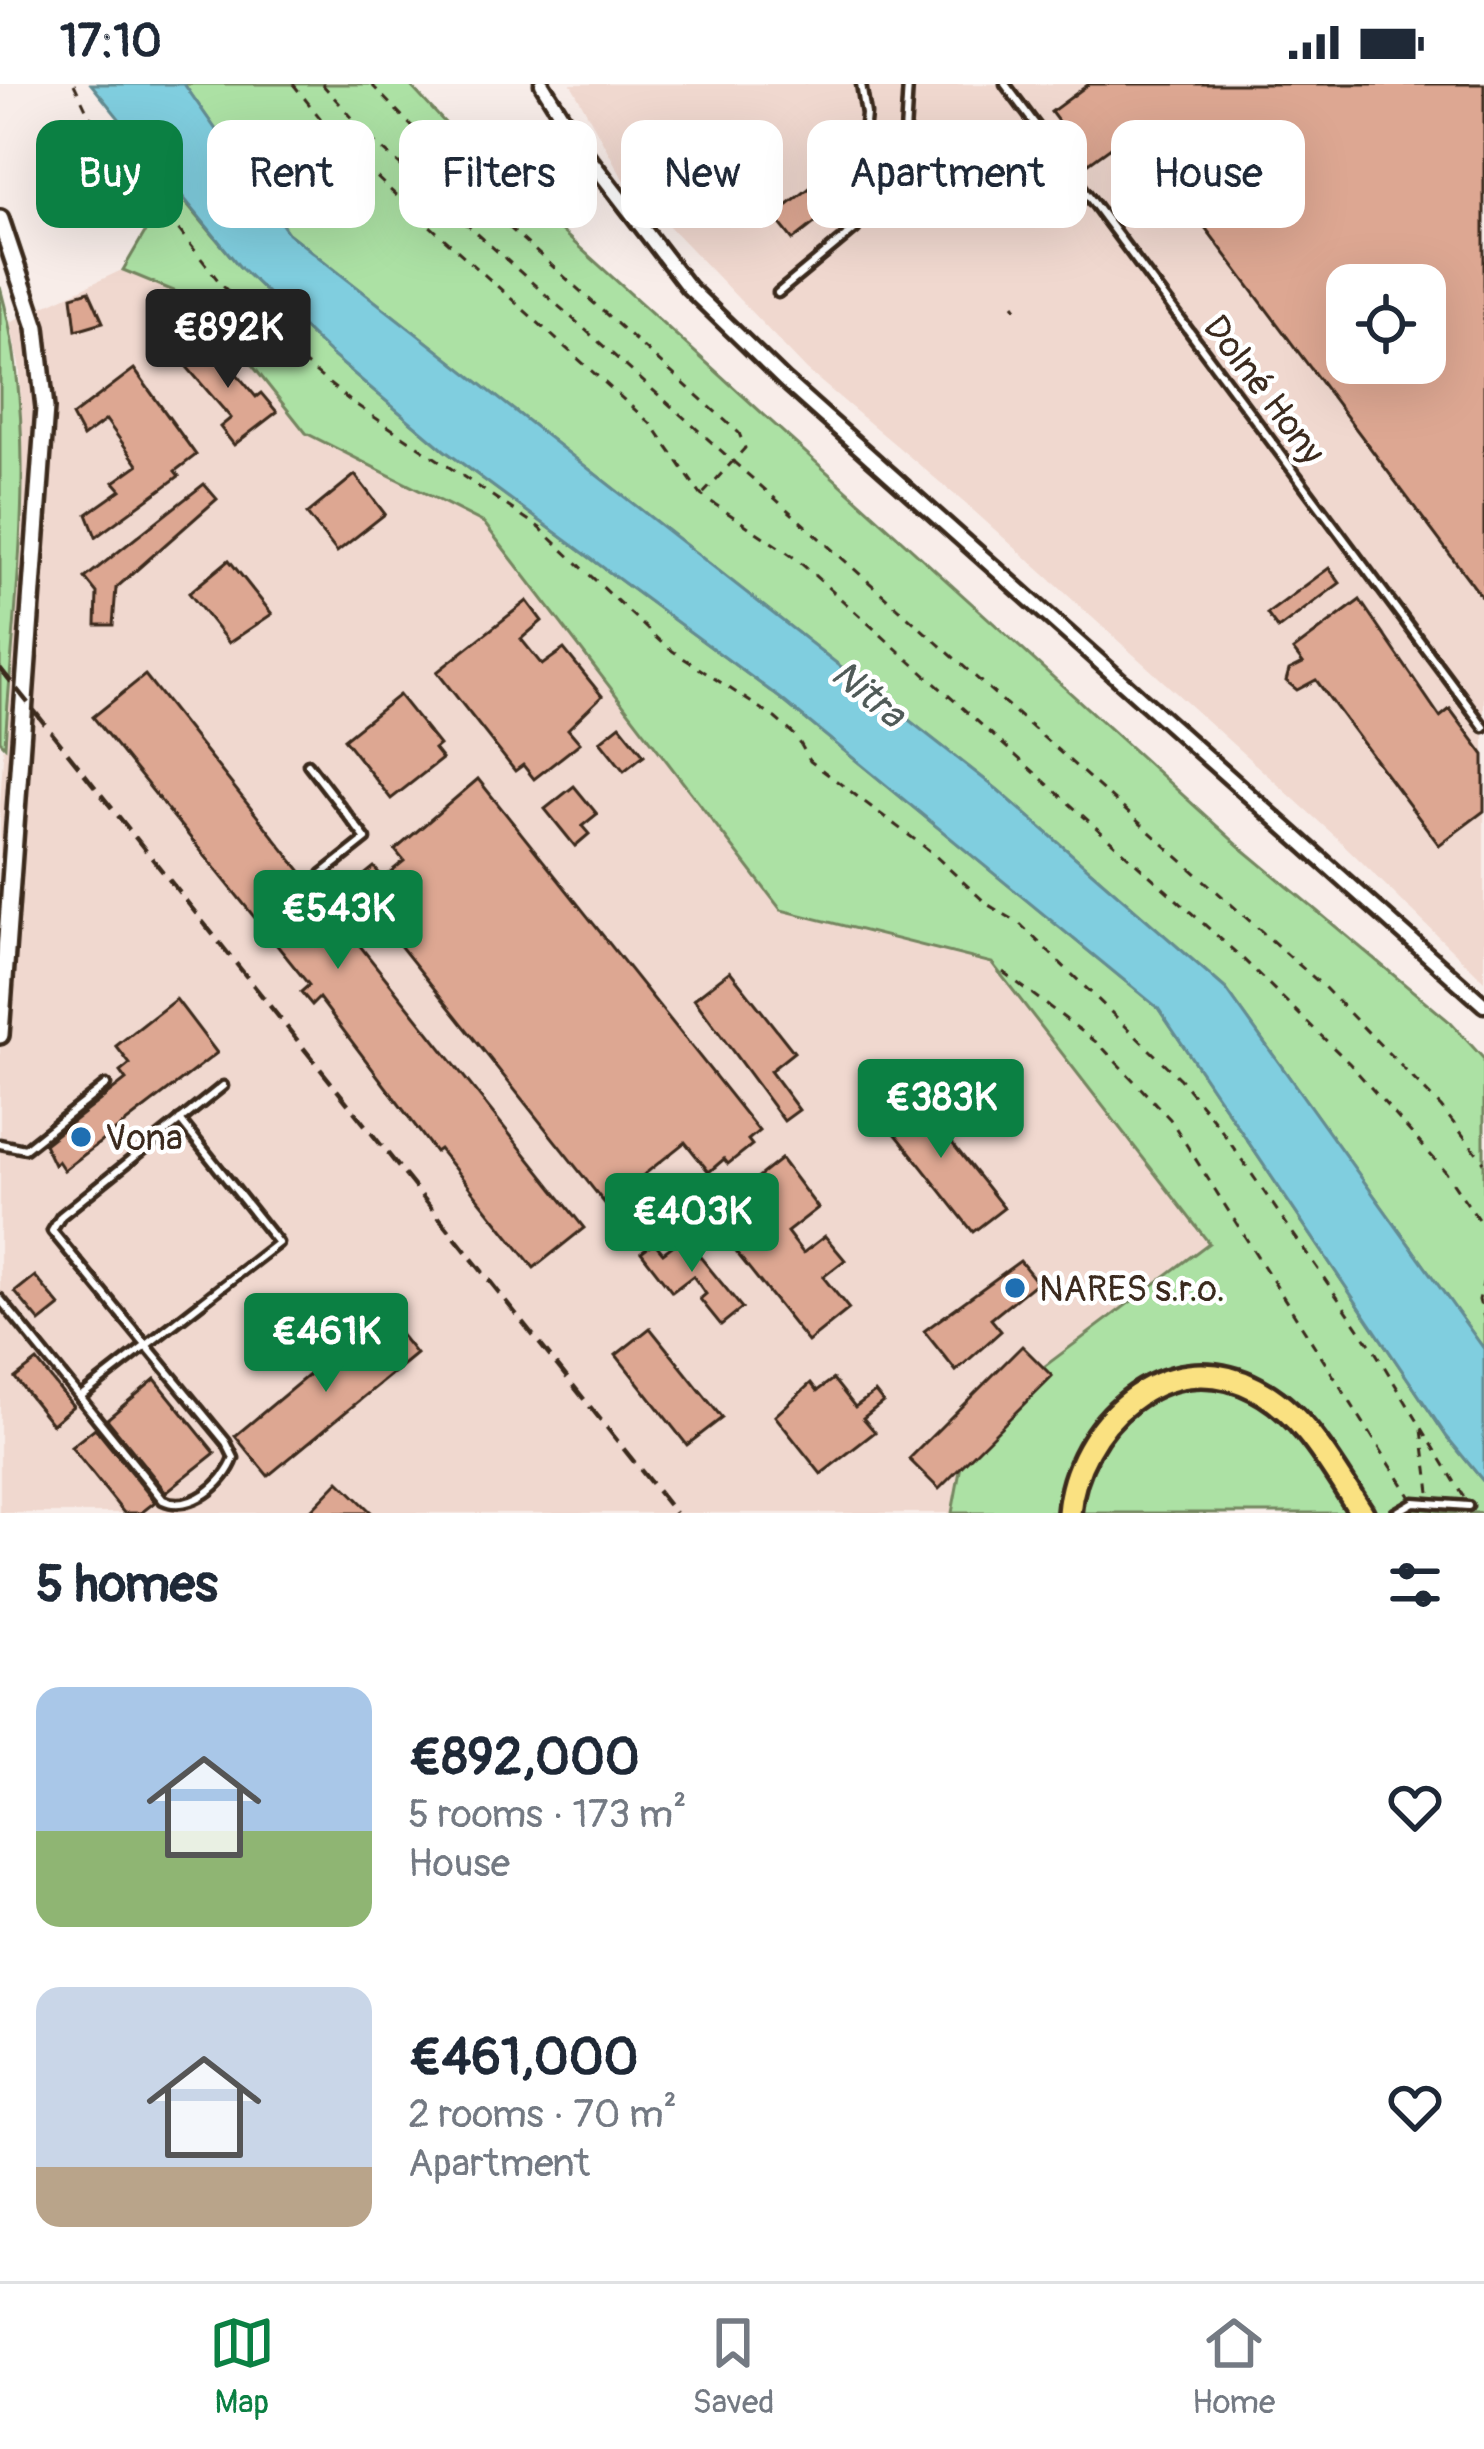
<!DOCTYPE html>
<html lang="en">
<head>
<meta charset="utf-8">
<style>
  body { margin:0; font-family:Pangolin,sans-serif; background:#f6f6f7; color:#1f2937; height:100vh; display:flex; flex-direction:column; font-size:45px; white-space:nowrap }
  * { box-sizing:border-box; margin:0 }
  p { font-size:39px; color:#747a83 }
  .icon { flex:none; width:66px; height:66px; fill:none; stroke:currentColor; stroke-width:2; stroke-linecap:round; stroke-linejoin:round }
  .map { position:relative; height:1429px; overflow:hidden }
  .side { display:flex; flex-direction:column; background:#fff; flex:1 }
  .side>* { flex:none }
  .hud { position:absolute; left:36px; top:36px; width:1413px; height:108px; display:flex; gap:24px }
  .tools { position:absolute; left:1326px; top:180px; display:grid; gap:24px }
  .tools a { display:grid; place-items:center; width:120px; height:120px; border-radius:24px; background:#fff; box-shadow:0 12px 48px #0002; font-size:60px }
  .price { position:absolute; translate:-50% -102px; padding:0 27px; border-radius:12px; background:#0b8043; color:#fff; font-size:39px; line-height:78px; filter:drop-shadow(0 3px 6px #0008) }
  .price::after { content:''; position:absolute; left:50%; top:72px; width:36px; height:27px; margin-left:-18px; background:inherit; clip-path:polygon(0 0,100% 0,50% 100%) }
  .price.on { background:#222; color:#fff }
  ul { padding:0; list-style:none }
  li { display:flex; align-items:center; gap:36px; height:300px; padding:0 36px }
  li span { display:grid; place-items:center; flex:none; width:336px; height:240px; border-radius:24px; color:#555 }
  li>.icon { margin-inline-start:auto }
  span .icon { width:144px; height:144px; fill:#fffc; stroke-width:1 }
  li b { font-size:51px }
  h2 { display:flex; justify-content:space-between; align-items:center; height:144px; padding:0 36px; font-size:51px }
  .pill { padding:0 42px; border-radius:24px; background:#fff; box-shadow:0 12px 48px #0002; font-size:42px; line-height:108px }
  .pill.on { background:#0b8043; color:#fff }
  .status { display:flex; justify-content:space-between; align-items:center; height:84px; padding:0 60px; background:#fff; direction:ltr }
  .status svg { height:33px; fill:currentColor }
  .tab-bar { display:flex; justify-content:space-around; align-items:center; height:168px; border-top:3px solid #e0e1e3; background:#fff; font-size:33px; color:#747a83 }
  .tab-bar a { display:grid; justify-items:center; gap:6px }
  .tab-bar .on { color:#0b8043 }
  .map>svg:first-child { display:block }
</style>
</head>
<body>
<div class="status"><b>17:10</b><svg viewBox="0 0 49 12"><path d="M0 12V9h3v3zM5 12V6h3v6zM10 12V3h3v9zM15 12V0h3v12zM26 1h20v11H26zM47 4h2v5h-2z"/></svg></div>
<div class="map">
<svg width="1484" height="1429" viewBox="0 0 1484 1429">
  <rect width="100%" height="100%" fill="#f8ede9"/>
  <filter id="ink" filterUnits="userSpaceOnUse"><feTurbulence type="fractalNoise" baseFrequency=".00833" numOctaves="2"/><feDisplacementMap in="SourceGraphic" scale="24" xChannelSelector="R" yChannelSelector="G"/><feConvolveMatrix kernelMatrix="1 2 1 2 8 2 1 2 1" color-interpolation-filters="sRGB"/></filter>
  <g filter="url(#ink)">
    <g fill="#f0d8cf" fill-rule="evenodd">
      <path d="M571 0H1484V897L1336 753 974 427 807 286 622 93ZM1347 201H1425V279H1347Z"/>
      <polygon points="122,186 203,219 307,349 484,439 781,826 992,879 1210,1159 969,1339 952,1429 0,1429 0,721 21,386 20,286 10,238"/>
    </g>
    <g fill="#ace1a4" stroke="#748661" stroke-width="3">
      <polygon points="184,0 409,0 459,54 1239,762 1450,938 1484,975 1484,1265 1226,905 998,706 288,149"/>
      <polygon points="172,102 239,182 333,272 444,366 780,614 1158,924 1447,1353 1484,1398 1484,1429 952,1429 969,1339 1209,1159 992,879 781,826 484,439 306,349 203,219 123,186"/>
      <path d="M0 203C41 350 14 511 5 662L0 657Z"/>
    </g>
    <polygon fill="#80cedf" stroke="#648c92" stroke-width="3" points="91,0 184,0 288,149 998,706 1226,905 1484,1265 1484,1398 1447,1353 1158,924 780,614 444,366 333,272 239,182"/>
    <g fill="#dda792" stroke="#3b2a1e" stroke-width="3" fill-rule="evenodd">
      <path d="M1089 0H1484V516L1133 47 1089 79 1051 28ZM1347 201H1425V279H1347Z"/>
      <polygon points="816,99 835,123 793,156 774,132"/>
      <polygon points="89,207 103,238 76,246 72,212"/>
      <polygon points="206,253 256,313 261,309 277,328 234,361 220,343 231,334 180,275"/>
      <polygon points="134,285 196,371 175,387 179,392 96,453 87,430 121,406 114,398 138,381 106,336 83,353 72,332"/>
      <polygon points="355,391 385,430 337,468 307,430"/>
      <polygon points="204,400 217,415 116,504 113,541 96,541 97,509 85,494"/>
      <polygon points="229,476 272,530 229,559 189,509"/>
      <polygon points="1329,484 1340,499 1278,545 1267,530"/>
      <polygon points="1360,516 1440,633 1450,625 1484,671 1484,727 1439,761 1316,596 1297,606 1286,597 1289,586 1303,579 1293,566"/>
      <polygon points="527,517 542,537 521,555 542,581 564,565 602,612 568,645 580,659 534,695 523,681 515,687 437,588"/>
      <polygon points="145,591 584,1144 534,1184 439,1065 435,1068 420,1048 319,914 312,921 301,908 309,901 93,633"/>
      <polygon points="399,611 439,661 434,665 442,675 391,715 344,655"/>
      <polygon points="620,641 644,671 624,687 600,657"/>
      <polygon points="478,695 759,1047 748,1056 752,1061 728,1080 724,1075 709,1088 685,1058 606,1121 352,801 374,783 383,794 404,777 395,766"/>
      <polygon points="574,702 597,730 582,742 589,750 575,762 545,725"/>
      <polygon points="730,887 794,968 770,987 799,1026 784,1037 694,915"/>
      <polygon points="176,915 217,969 64,1086 58,1077 54,1081 44,1060 126,996 120,988 130,980 116,962"/>
      <polygon points="909,1005 1004,1124 973,1148 879,1029"/>
      <polygon points="781,1075 818,1124 787,1148 803,1169 825,1152 845,1176 823,1193 849,1225 808,1258 708,1133"/>
      <polygon points="691,1148 701,1161 696,1168 742,1224 721,1241 700,1215 706,1210 693,1192 672,1208 641,1168 654,1158 663,1169"/>
      <polygon points="1020,1177 1037,1198 991,1235 1001,1247 956,1287 924,1247"/>
      <polygon points="35,1192 60,1222 40,1238 15,1208"/>
      <polygon points="383,1229 416,1270 268,1392 235,1352"/>
      <polygon points="650,1244 722,1334 687,1361 616,1271"/>
      <polygon points="1022,1262 1052,1292 939,1405 909,1375"/>
      <polygon points="37,1277 73,1322 52,1340 15,1294"/>
      <polygon points="155,1295 215,1369 166,1408 107,1335"/>
      <polygon points="833,1295 855,1323 875,1308 883,1318 863,1334 875,1348 821,1390 775,1332 811,1299 817,1307"/>
      <polygon points="95,1344 155,1418 141,1429 124,1429 71,1363"/>
      <polygon points="339,1397 372,1429 308,1429"/>
    </g>
    <g fill="none" stroke-linecap="round" stroke-linejoin="round">
      <g stroke="#3b2a1e" stroke-width="15">
        <g id="service">
          <polyline points="1005,0 1484,643"/>
          <polyline points="905,50 908,0"/>
          <polyline points="778,209 855,145 866,30 861,0"/>
          <polyline points="308,680 366,755 322,790"/>
          <polyline points="0,1060 25,1065 106,1001"/>
          <path d="M0 1215 163 1416C190 1429 225 1400 234 1374L226 1358 52 1147 61 1132 223 1002"/>
          <polyline points="80,1313 278,1159 180,1036"/>
          <polyline points="1395,1429 1414,1418 1468,1422"/>
        </g>
      </g>
      <g stroke="#3b2a1e" stroke-width="21">
        <polyline id="minor" points="542,0 582,65 688,203 784,296 1484,921"/>
      </g>
      <g stroke="#3b2a1e" stroke-width="24">
        <polyline id="tertiary" points="0,135 36,243 45,324 0,951"/>
      </g>
      <g stroke="#3b2a1e" stroke-width="30">
        <path id="motorway" d="M1069 1429C1076 1342 1164 1257 1256 1305 1305 1330 1333 1385 1362 1429"/>
      </g>
      <g stroke="#3b2a1e" stroke-width="3" stroke-dasharray="9 9" stroke-linecap="butt">
        <polyline points="74,0 89,31 122,73 221,200 272,253 349,316 540,444 665,562 775,634 796,652 810,677 930,767 987,820 1019,839 1180,995 1217,1040 1376,1269 1464,1413"/>
        <polyline points="293,0 337,55 389,105 653,342 701,411 795,474 1243,875 1349,979 1445,1087 1484,1144"/>
        <polyline points="322,0 373,57 1324,903 1441,1023 1484,1078"/>
        <polyline points="371,0 513,147 739,349 745,364 703,410"/>
        <polyline points="1014,220 1017,224"/>
        <polyline points="1003,888 1100,961 1170,1035 1410,1412"/>
        <polyline points="1484,1195 1479,1216 1484,1234"/>
        <polyline points="1422,1346 1430,1408"/>
      </g>
      <use href="#service" stroke="#fff" stroke-width="6"/>
      <use href="#minor" stroke="#fff" stroke-width="12"/>
      <use href="#tertiary" stroke="#fff" stroke-width="15"/>
      <use href="#motorway" stroke="#fae181" stroke-width="21"/>
      <polyline stroke="#3b2a1e" stroke-width="4.5" stroke-dasharray="18 9" stroke-linecap="butt" points="0,584 675,1429"/>
    </g>
  </g>
  <g fill="#1f6fb2" stroke="#fff" stroke-width="4.5">
    <circle cx="81" cy="1053" r="12"/>
    <circle cx="1015" cy="1204" r="12"/>
  </g>
  <g text-anchor="middle" stroke-width="9" stroke-linejoin="round" paint-order="stroke">
    <g font-size="36" fill="#3b2a1e" stroke="#fff">
      <text transform="translate(1265 305) rotate(53)" y="13">Dolné Hony</text>
    </g>
    <g font-size="36" fill="#3b2a1e" stroke="#fff" text-anchor="start">
      <text x="105" y="1066">Vona</text>
      <text x="1039" y="1217">NARES s.r.o.</text>
    </g>
    <g font-size="39" font-style="italic" fill="#505b58" stroke="#fff">
      <text transform="translate(869 609) rotate(39)" y="14">Nitra</text>
    </g>
  </g>
</svg>
<div class="tools">
<a><svg class="icon" aria-label="locate" viewBox="0 0 24 24"><circle cx="12" cy="12" r="6"/><path d="M12 2v4M12 18v4M2 12h4M18 12h4"/></svg></a>
</div>
<b class="price on" style="left:228px;top:307px">€892K</b>
<b class="price" style="left:338px;top:888px">€543K</b>
<b class="price" style="left:941px;top:1077px">€383K</b>
<b class="price" style="left:692px;top:1191px">€403K</b>
<b class="price" style="left:326px;top:1311px">€461K</b>
<div class="hud">
<a class="pill on">Buy</a>
<a class="pill">Rent</a>
<a class="pill">Filters</a>
<a class="pill">New</a>
<a class="pill">Apartment</a>
<a class="pill">House</a>
</div>
</div>
<section class="side">
<h2>5 homes<svg class="icon" aria-label="filters" viewBox="0 0 24 24"><path d="M4 7h16M4 17h16"/><circle cx="9" cy="7" r="2"/><circle cx="15" cy="17" r="2"/></svg></h2>
<ul>
<li><span style="background:linear-gradient(#a9c7e8 60%,#8fb573 0)"><svg class="icon" aria-label="home" viewBox="0 0 24 24"><path d="M3 11l9-7 9 7M6 9v11h12V9"/></svg></span><div><b>€892,000</b><p>5 rooms · 173 m²</p><p>House</p></div><svg class="icon" aria-label="heart" viewBox="0 0 24 24"><path d="M12 20l-8-8c-3-5 5-10 8-4 3-6 11-1 8 4z"/></svg></li>
<li><span style="background:linear-gradient(#c9d6e8 75%,#b9a48a 0)"><svg class="icon" aria-label="home" viewBox="0 0 24 24"><path d="M3 11l9-7 9 7M6 9v11h12V9"/></svg></span><div><b>€461,000</b><p>2 rooms · 70 m²</p><p>Apartment</p></div><svg class="icon" aria-label="heart" viewBox="0 0 24 24"><path d="M12 20l-8-8c-3-5 5-10 8-4 3-6 11-1 8 4z"/></svg></li>
</ul>
</section>
<nav class="tab-bar">
<a class="on"><svg class="icon" aria-label="map" viewBox="0 0 24 24"><path d="M3 6l6-2 6 2 6-2v14l-6 2-6-2-6 2zM9 4v14M15 6v14"/></svg>Map</a>
<a><svg class="icon" aria-label="saved" viewBox="0 0 24 24"><path d="M7 4h10v16l-5-4-5 4z"/></svg>Saved</a>
<a><svg class="icon" aria-label="home" viewBox="0 0 24 24"><path d="M3 11l9-7 9 7M6 9v11h12V9"/></svg>Home</a>
</nav>
</body>
</html>
